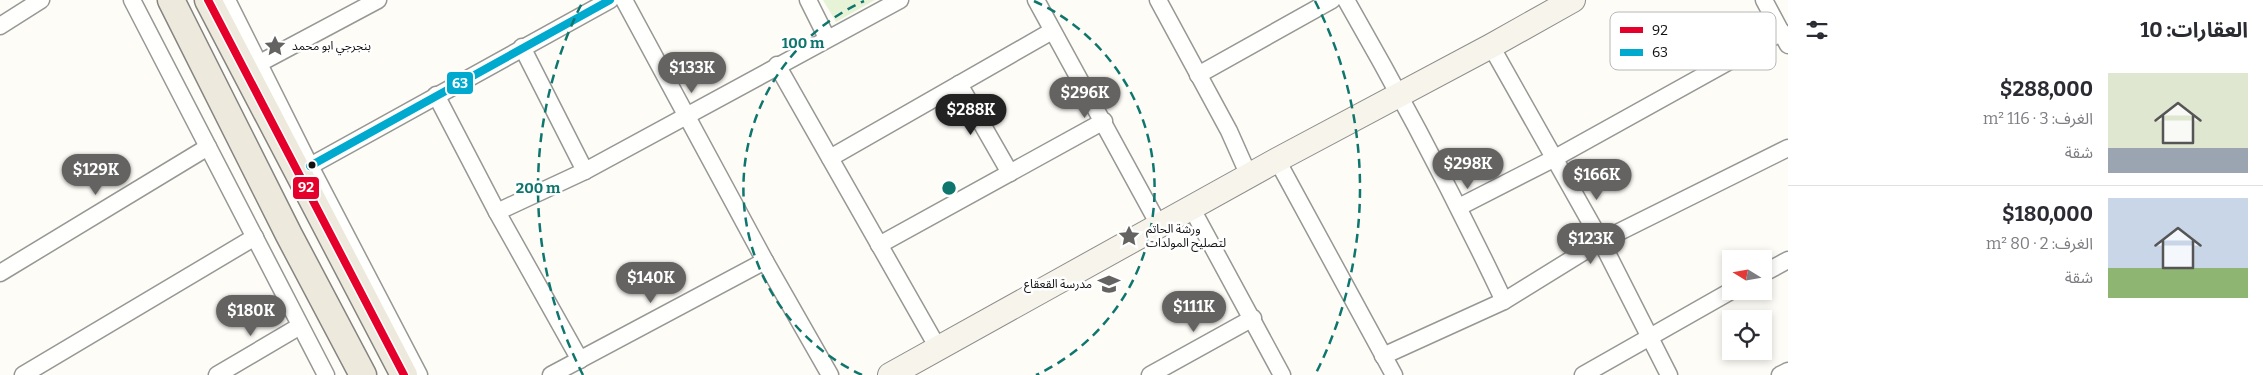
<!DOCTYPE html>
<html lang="ar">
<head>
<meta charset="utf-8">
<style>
  body { margin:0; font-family:Bitter,"Noto Sans Arabic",serif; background:#f7f7f7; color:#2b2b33; direction:rtl; height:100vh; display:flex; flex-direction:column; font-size:19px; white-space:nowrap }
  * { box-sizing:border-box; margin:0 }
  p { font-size:16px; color:#7c7c81 }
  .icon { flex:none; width:28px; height:28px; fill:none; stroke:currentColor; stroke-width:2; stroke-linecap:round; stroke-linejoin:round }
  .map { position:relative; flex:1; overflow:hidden; direction:ltr }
  .panel { display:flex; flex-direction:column; background:#fff; width:475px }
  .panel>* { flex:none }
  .needle { width:32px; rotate:281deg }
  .buttons { position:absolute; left:1722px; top:250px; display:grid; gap:10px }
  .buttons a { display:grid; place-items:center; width:50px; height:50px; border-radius:0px; background:#fff; box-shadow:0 2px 8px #0003; font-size:25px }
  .price { position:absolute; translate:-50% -42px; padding:0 11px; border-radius:18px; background:#646362; color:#fff; font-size:16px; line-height:32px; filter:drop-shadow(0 1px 2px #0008) }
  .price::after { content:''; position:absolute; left:50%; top:30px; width:15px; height:11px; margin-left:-8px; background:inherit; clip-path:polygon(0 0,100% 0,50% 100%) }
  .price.selected { background:#222; color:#fff }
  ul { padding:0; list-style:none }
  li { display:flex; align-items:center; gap:15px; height:125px; padding:0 15px }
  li+li { border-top:1px solid #e1e1e2 }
  li span { display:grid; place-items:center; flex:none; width:140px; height:100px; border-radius:0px; color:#555 }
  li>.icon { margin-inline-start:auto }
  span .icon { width:60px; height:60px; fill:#fffc; stroke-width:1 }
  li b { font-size:21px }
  h2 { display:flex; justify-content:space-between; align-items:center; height:60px; padding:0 15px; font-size:21px }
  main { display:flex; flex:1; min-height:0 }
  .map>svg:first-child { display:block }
</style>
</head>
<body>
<main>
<section class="panel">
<h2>العقارات: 10<svg class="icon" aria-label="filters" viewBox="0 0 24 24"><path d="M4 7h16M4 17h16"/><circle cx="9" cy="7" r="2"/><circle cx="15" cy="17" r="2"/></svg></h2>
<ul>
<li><span style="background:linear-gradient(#dfe7d0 75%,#9aa5b1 0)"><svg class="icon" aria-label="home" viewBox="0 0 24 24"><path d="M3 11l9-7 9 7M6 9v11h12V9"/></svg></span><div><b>$288,000</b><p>الغرف: 3 · 116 m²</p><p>شقة</p></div></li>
<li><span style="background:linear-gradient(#c9d6e8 70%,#8fb573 0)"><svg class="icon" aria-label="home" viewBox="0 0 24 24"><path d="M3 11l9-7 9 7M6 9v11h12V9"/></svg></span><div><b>$180,000</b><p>الغرف: 2 · 80 m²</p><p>شقة</p></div></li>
</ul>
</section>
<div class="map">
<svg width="1788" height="375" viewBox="0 0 1788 375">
  <rect width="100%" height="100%" fill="#fdfcf7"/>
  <polygon fill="#e7f3d7" points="823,0 875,0 836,22"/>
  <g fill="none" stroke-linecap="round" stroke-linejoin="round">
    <g stroke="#979795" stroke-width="19">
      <g id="street">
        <polyline points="132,0 326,375"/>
        <polyline points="227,0 310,166 419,375"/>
        <polyline points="624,0 765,261 830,375"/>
        <polyline points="808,0 827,38"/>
        <polyline points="1036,0 1159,225"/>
        <polyline points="1158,0 1229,131 1249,176"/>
        <path d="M1346 0C1403 99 1455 198 1504 301"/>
        <polyline points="1764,0 1788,45"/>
        <polyline points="0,26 41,0"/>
        <polyline points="1491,46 1601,241 1669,375"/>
        <polyline points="522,47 585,171"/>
        <polyline points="258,64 378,0"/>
        <polyline points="777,65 938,348"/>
        <polyline points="1198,75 1332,0"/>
        <polyline points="959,84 1010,173"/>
        <polyline points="436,95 497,212 580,360"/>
        <polyline points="830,158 1052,31"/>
        <polyline points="1277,160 1394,375"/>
        <polyline points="310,166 610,0"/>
        <polyline points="1191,207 1282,375"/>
        <polyline points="1459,207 1555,158 1782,32"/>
        <polyline points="497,212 585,171 900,0"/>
        <polyline points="879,245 1104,121"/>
        <polyline points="0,273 208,147"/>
        <polyline points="1764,273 1788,260"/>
        <polyline points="1383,356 1504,301 1601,241 1788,148"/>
        <polyline points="23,375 255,237"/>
        <polyline points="217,375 300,326"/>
        <polyline points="551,375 765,261"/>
        <polyline points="1150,375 1253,318"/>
        <polyline points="1583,375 1731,291"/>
        <polyline points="1780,375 1788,371"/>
      </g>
    </g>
    <g stroke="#8e8d8b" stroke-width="26">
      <polyline id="secondary" points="890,375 1277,160 1491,46 1573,0"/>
    </g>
    <g stroke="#858482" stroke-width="29">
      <g id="primary">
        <polyline points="171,0 289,235 363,375"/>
        <polyline points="208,0 404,375"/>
      </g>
    </g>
    <use href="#street" stroke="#fffffe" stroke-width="16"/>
    <use href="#secondary" stroke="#f6f4eb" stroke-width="24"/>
    <use href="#primary" stroke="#ede9dc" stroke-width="26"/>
    <g stroke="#fff" stroke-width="11">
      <polyline id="bus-1" points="208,0 404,375"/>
    </g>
    <g stroke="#fff" stroke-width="11">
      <polyline id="bus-2" points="310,166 610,0"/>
    </g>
    <use href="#bus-1" stroke="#e4002b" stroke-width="8"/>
    <use href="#bus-2" stroke="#00a9ce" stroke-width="8"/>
  </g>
  <g fill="none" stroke="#0f766e" stroke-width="2.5" stroke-dasharray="9 6">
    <path d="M862 375A206 206 0 0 1 864 1M1034 1A206 206 0 0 1 1036 375"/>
    <path d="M583 375A411 411 0 0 1 583 1M1315 1A411 411 0 0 1 1315 375"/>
  </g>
  <defs>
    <g id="sight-bare" transform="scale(1.725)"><path d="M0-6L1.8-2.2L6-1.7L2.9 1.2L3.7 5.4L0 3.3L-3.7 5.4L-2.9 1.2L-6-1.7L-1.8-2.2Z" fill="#646362" stroke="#fff" stroke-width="2.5" paint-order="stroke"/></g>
    <g id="school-bare" transform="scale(1.725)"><path d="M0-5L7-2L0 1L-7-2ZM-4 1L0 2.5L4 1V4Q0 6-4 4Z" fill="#646362" stroke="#fff" stroke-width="2.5" paint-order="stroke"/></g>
  </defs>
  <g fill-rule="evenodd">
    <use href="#sight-bare" x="275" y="46"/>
    <use href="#sight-bare" x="1129" y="236"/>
    <use href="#school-bare" x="1109" y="284"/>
  </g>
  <circle fill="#111" stroke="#fff" stroke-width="2" cx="312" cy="165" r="4.5"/>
  <g text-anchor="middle" stroke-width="5" stroke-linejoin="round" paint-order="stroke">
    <g font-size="12" fill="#111" stroke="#fff" text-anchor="start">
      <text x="292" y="50">بنجرجي ابو محمد</text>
      <text x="1146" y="233">ورشة الحاتم<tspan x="1146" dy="14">لتصليح المولدات</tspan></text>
      <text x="1092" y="288" text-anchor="end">مدرسة القعقاع</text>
    </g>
  </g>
  <rect x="1610" y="12" width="166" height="58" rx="8" fill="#fff" stroke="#b8b8b8" stroke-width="1"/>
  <rect x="1620" y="27" width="23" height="6" fill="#e4002b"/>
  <rect x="1620" y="49" width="23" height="7" fill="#00a9ce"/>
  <g font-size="14" fill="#111">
    <text x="1652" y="35">92</text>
    <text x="1652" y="57">63</text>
  </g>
  <circle cx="949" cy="188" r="8" fill="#0f766e" stroke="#fff" stroke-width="2.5"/>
  <g font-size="15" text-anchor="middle" font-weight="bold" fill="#0f766e" stroke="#fff" stroke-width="5" stroke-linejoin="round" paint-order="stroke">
    <text x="803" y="48">100 m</text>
    <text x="538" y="193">200 m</text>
  </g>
  <g stroke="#fff" stroke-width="2">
    <rect x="446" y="71" width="28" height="24" rx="5" fill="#00a9ce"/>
    <rect x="292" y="176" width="28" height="24" rx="5" fill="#e4002b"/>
  </g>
  <g font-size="14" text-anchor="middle" font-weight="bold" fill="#fff">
    <text x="460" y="88">63</text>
    <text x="306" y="192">92</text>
  </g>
</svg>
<div class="buttons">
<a><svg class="needle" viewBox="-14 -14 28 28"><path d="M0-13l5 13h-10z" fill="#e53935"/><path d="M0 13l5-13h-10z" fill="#7c7c81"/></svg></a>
<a><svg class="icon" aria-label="locate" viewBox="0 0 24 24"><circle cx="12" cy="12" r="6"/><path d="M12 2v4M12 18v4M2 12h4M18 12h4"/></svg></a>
</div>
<b class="price" style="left:692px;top:94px">$133K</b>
<b class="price" style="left:1085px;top:119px">$296K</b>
<b class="price selected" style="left:971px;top:136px">$288K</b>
<b class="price" style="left:1468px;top:190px">$298K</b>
<b class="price" style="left:96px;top:196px">$129K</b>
<b class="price" style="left:1597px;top:201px">$166K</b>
<b class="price" style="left:1591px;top:265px">$123K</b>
<b class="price" style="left:651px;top:304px">$140K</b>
<b class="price" style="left:1194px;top:333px">$111K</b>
<b class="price" style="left:251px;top:337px">$180K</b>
</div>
</main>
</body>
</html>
